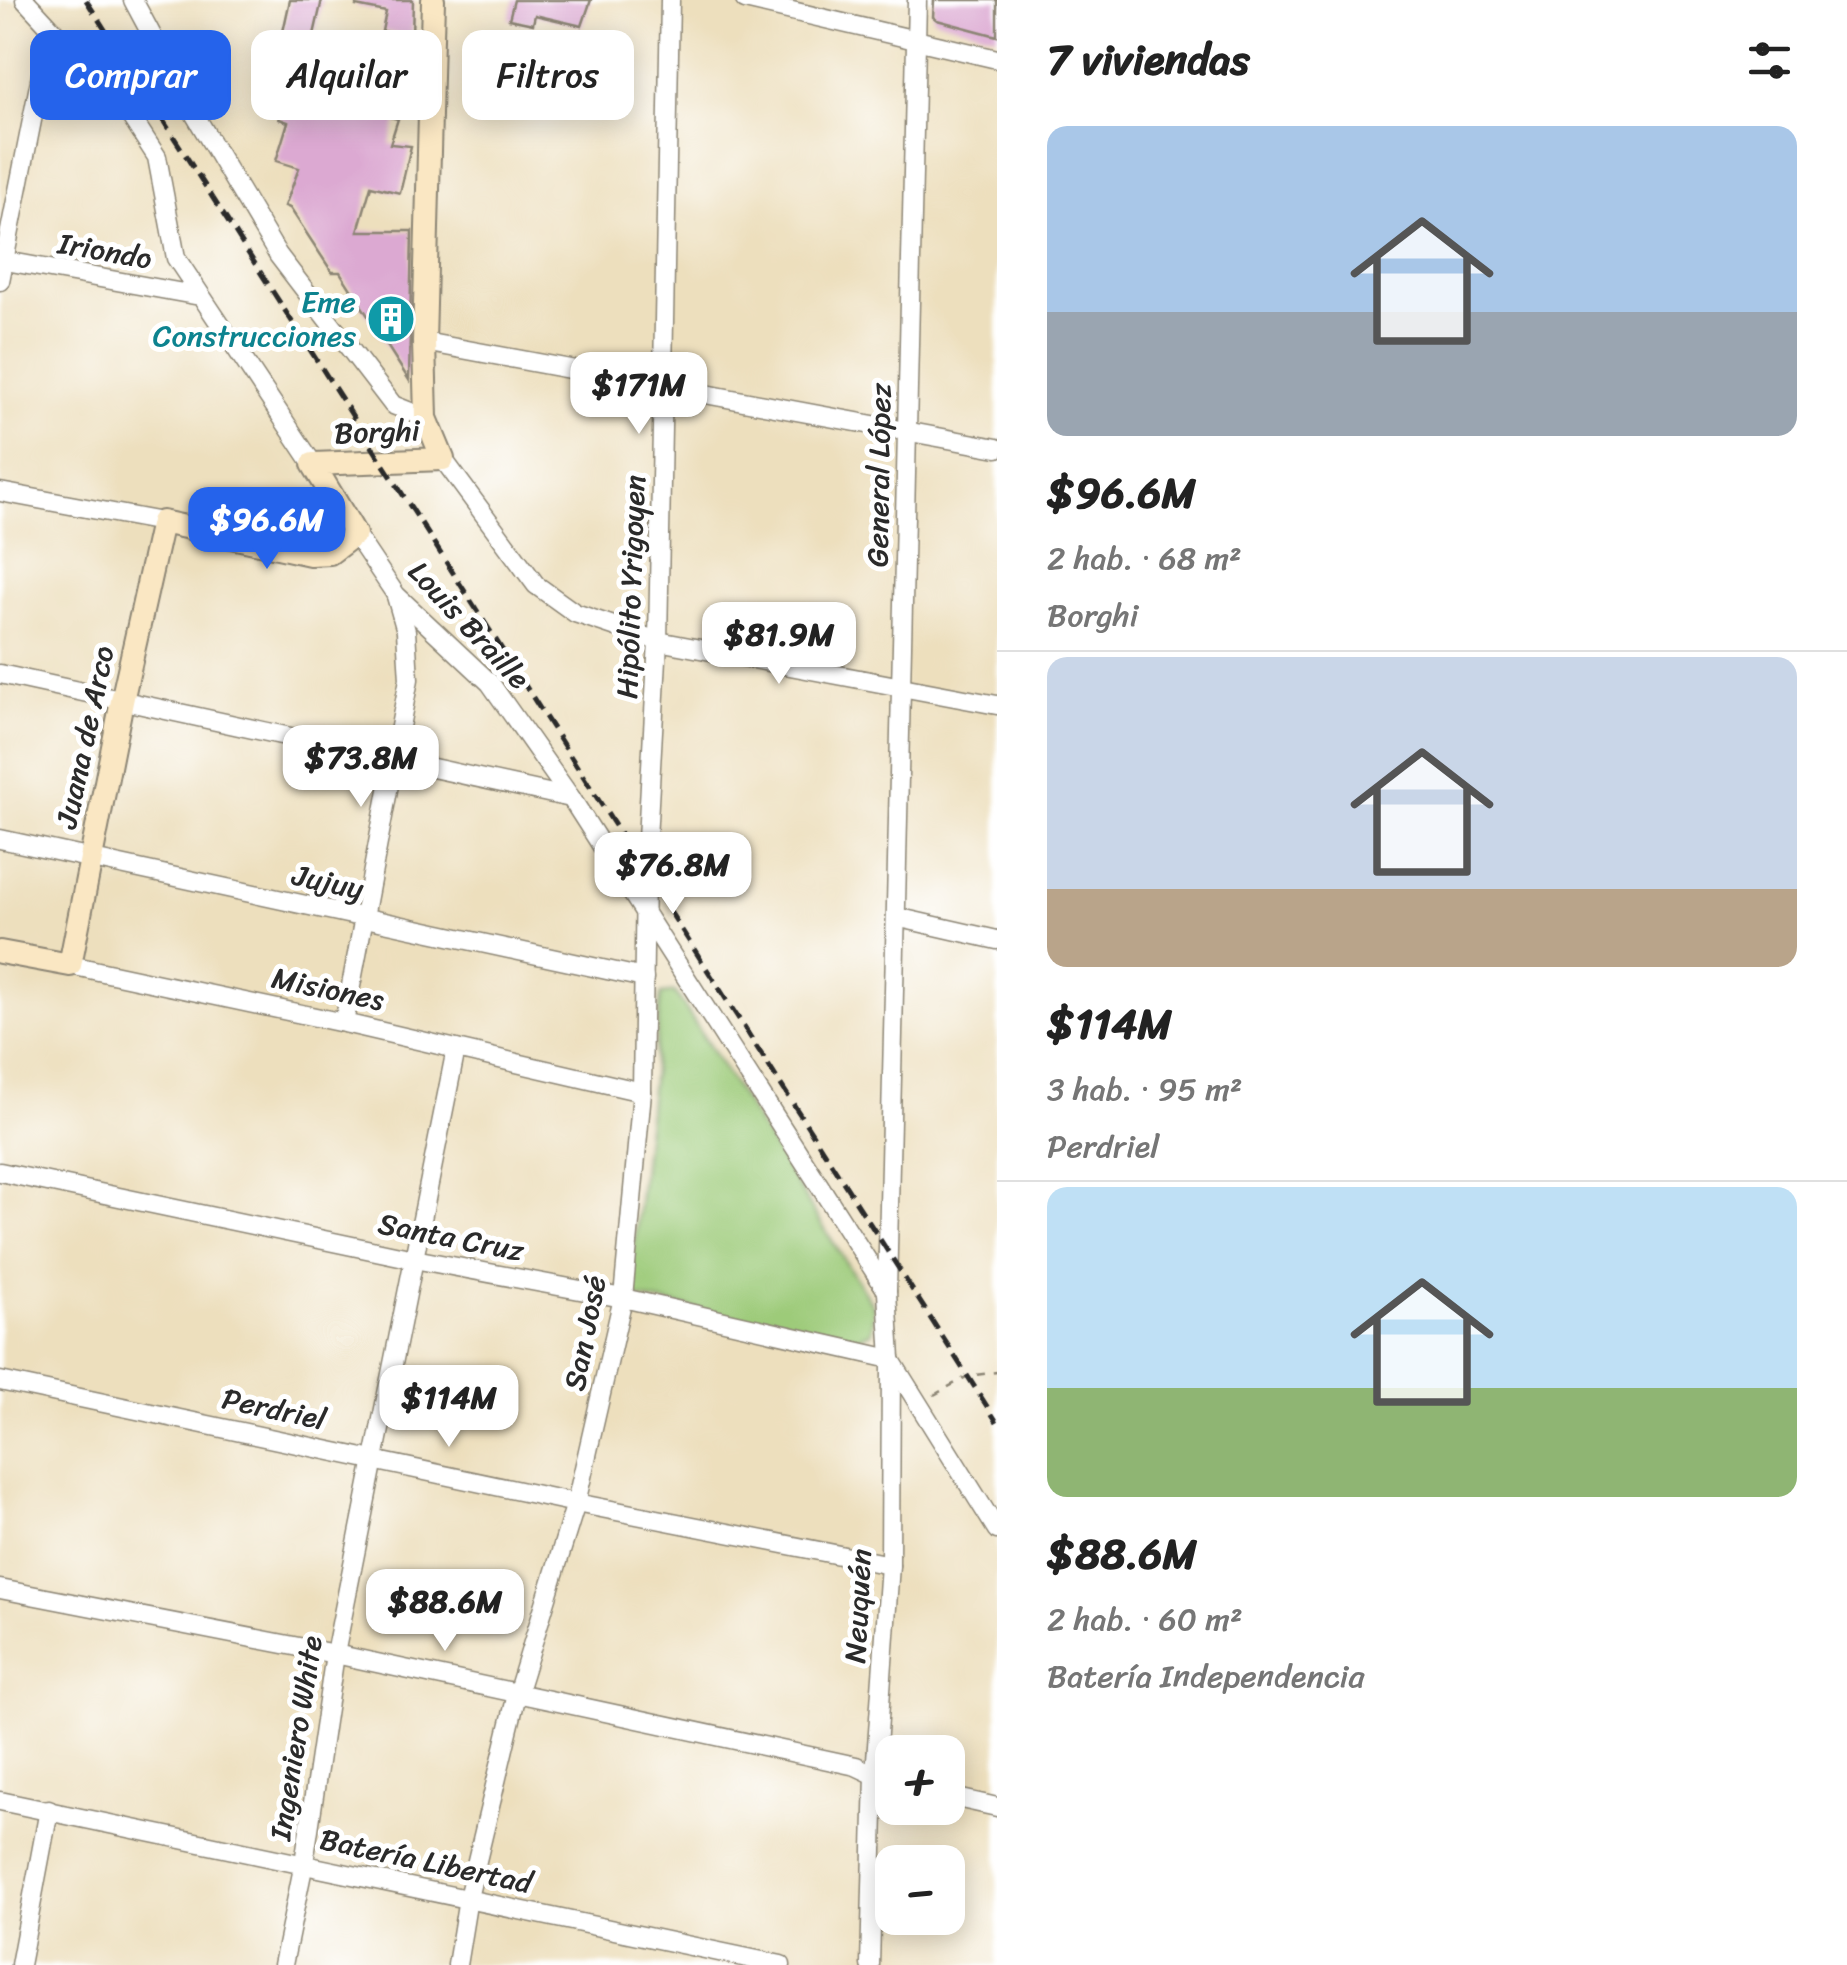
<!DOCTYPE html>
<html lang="es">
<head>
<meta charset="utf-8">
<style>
  body { margin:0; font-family:Sriracha,sans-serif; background:#f6f6f6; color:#222; height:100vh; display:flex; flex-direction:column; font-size:38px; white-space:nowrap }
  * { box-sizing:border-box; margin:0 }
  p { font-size:32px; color:#767676 }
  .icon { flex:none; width:55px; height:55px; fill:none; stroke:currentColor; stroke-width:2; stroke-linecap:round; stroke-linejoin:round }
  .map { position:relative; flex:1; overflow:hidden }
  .details { display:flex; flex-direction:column; background:#fff; width:850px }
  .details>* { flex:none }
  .hud { position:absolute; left:30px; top:30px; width:815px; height:90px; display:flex; gap:20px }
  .tools { position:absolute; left:875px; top:1735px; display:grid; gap:20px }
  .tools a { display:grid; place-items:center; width:90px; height:90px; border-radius:20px; background:#fff; box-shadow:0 5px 25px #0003; font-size:50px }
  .price { position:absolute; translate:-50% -85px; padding:0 22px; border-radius:20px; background:#fff; color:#222; font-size:32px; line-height:65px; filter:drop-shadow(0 2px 5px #0008) }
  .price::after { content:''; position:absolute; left:50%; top:60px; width:30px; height:22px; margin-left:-15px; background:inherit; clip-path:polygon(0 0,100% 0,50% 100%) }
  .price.selected { background:#2563eb; color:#fff }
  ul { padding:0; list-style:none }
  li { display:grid; align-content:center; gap:20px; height:530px; padding:0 50px }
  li+li { border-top:2px solid #e0e0e0 }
  li span { display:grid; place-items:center; height:310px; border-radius:20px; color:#555 }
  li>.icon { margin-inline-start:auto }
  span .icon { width:180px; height:180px; fill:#fffc; stroke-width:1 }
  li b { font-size:42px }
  h2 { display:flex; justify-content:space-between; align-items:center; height:120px; padding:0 50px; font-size:42px }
  .chip { padding:0 35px; border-radius:20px; background:#fff; box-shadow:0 5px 25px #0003; font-size:35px; line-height:90px }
  .chip.selected { background:#2563eb; color:#fff }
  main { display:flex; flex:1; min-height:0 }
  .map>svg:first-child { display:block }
</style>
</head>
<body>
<main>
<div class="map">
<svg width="997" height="1965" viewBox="0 0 997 1965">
  <rect width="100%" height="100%" fill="#fff"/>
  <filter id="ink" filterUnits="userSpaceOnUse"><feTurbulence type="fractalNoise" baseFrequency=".01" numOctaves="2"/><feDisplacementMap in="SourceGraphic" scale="20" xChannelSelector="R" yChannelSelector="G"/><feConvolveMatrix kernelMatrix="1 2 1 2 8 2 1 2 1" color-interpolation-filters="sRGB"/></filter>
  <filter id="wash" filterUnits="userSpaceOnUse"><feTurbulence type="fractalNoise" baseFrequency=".0048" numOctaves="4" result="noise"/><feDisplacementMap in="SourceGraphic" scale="40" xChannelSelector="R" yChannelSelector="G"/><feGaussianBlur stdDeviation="2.25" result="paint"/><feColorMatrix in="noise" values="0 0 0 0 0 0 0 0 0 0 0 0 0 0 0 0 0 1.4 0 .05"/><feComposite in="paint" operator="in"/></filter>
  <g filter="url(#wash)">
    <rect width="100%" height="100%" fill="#eddfbd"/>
    <polygon fill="#9dcb79" stroke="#647b52" stroke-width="2.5" points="675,992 874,1307 871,1332 853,1340 629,1296 661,994"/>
    <g id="blocks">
      <g fill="#dca9d2">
        <polygon points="290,0 322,0 310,52 405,76 402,92 334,77 329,102 398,119 390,144 411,146 400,193 371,186 358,231 412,231 409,380 340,272 332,272 290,208 285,206 299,168 276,161 288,122 279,119 288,80 268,75 274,49 279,50"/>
        <polygon points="357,0 413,0 412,37 382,31 386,12 356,6"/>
        <polygon points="514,0 591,0 582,26 535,15 533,24 509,19"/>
        <polygon points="934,0 997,0 997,36 937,20 933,17"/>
      </g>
    </g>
  </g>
  <g filter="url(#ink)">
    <use href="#blocks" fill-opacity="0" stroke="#8c8574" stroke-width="2.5"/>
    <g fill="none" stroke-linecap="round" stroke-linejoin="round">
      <g stroke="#8c8574" stroke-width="21">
        <g id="street">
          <polyline points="25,0 126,109 157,157 176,258 313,464"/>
          <polyline points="133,0 189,105 278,255 393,405 426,418"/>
          <polyline points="745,0 997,59"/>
          <polyline points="0,260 200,296"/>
          <polyline points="0,281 50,30"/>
          <polyline points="424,342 997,448"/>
          <polyline points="443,459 536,585 575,613 658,641 997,705"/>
          <polyline points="0,492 162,522"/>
          <polyline points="355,534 396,595 490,683 571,798 887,1291"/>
          <polyline points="0,674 571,798"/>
          <polyline points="0,839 644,978"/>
          <polyline points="896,917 997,940"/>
          <polyline points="70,965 344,1023 642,1092"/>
          <polyline points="344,1023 409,679 406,631 396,596"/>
          <polyline points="0,1172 414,1259 623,1298 891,1359"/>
          <polyline points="891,1360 997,1530"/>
          <polyline points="0,1381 576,1503 890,1565"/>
          <polyline points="0,1589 335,1654 856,1766 892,1783"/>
          <polyline points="948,1796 997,1807"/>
          <polyline points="0,1801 781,1965"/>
          <polyline points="20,1965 49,1810"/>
          <polyline points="283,1965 304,1863 335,1654 456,1049"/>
          <polyline points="457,1965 468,1898 517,1694 576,1503 623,1298 642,1092 645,875 658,641 670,0"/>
          <polyline points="870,1965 875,1774 890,1565 891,1359 887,1292 917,0"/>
        </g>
      </g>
      <g stroke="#8c8574" stroke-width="26">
        <polyline id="secondary" points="0,952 70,965 122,701 162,522 310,554 330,553 355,534 313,464 443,459 426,418 424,342 433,0"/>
      </g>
      <polyline stroke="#8c8574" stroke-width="2.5" stroke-dasharray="8 8" stroke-linecap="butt" points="934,1395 968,1376 997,1372"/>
      <use href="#street" stroke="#fff" stroke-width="18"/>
      <use href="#secondary" stroke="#fae7c3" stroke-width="22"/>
      <polyline stroke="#2b2b2b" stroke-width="5" stroke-dasharray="15 8" stroke-linecap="butt" points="86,0 997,1422"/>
    </g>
  </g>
  <defs>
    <g id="building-disc" transform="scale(2.5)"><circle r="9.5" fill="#0f9aa8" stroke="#fff"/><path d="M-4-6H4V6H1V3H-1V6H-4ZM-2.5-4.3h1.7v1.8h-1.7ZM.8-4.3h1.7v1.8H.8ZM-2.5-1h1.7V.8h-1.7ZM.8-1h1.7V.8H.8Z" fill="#fff"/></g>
  </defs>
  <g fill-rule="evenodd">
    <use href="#building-disc" x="391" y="319"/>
  </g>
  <g text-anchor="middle" stroke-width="10" stroke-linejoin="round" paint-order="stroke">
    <g font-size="30" fill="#2b2b2b" stroke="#fff">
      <text transform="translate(105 251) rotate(10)" y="10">Iriondo</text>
      <text transform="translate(377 432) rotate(-2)" y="10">Borghi</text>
      <text transform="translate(879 475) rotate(-89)" y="10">General López</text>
      <text transform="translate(631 587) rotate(-88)" y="10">Hipólito Yrigoyen</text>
      <text transform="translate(469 625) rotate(47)" y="10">Louis Braille</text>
      <text transform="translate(85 737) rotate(-78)" y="10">Juana de Arco</text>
      <text transform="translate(328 882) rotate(12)" y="10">Jujuy</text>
      <text transform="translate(328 989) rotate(12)" y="10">Misiones</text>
      <text transform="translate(451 1237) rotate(11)" y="10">Santa Cruz</text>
      <text transform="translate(585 1333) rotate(-79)" y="10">San José</text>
      <text transform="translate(274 1409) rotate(12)" y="10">Perdriel</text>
      <text transform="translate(858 1606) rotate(-87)" y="10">Neuquén</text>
      <text transform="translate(296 1738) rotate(-81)" y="10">Ingeniero White</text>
      <text transform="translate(426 1861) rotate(12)" y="10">Batería Libertad</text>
    </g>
    <g font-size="30" fill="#0d838f" stroke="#fff" text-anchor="end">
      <text x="356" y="312">Eme<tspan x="356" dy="34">Construcciones</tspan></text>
    </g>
  </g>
</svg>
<div class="tools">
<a>+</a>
<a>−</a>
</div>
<b class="price" style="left:639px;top:437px">$171M</b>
<b class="price selected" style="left:267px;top:572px">$96.6M</b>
<b class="price" style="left:779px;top:687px">$81.9M</b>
<b class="price" style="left:361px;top:810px">$73.8M</b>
<b class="price" style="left:673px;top:917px">$76.8M</b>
<b class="price" style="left:449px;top:1450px">$114M</b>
<b class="price" style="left:445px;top:1654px">$88.6M</b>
<div class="hud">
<a class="chip selected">Comprar</a>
<a class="chip">Alquilar</a>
<a class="chip">Filtros</a>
</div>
</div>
<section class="details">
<h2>7 viviendas<svg class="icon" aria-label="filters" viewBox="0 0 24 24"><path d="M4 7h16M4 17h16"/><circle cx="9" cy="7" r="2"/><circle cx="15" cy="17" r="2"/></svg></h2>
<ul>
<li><span style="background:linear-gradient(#a9c7e8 60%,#9aa5b1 0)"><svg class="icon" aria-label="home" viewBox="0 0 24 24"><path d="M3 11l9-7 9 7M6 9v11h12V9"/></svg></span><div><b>$96.6M</b><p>2 hab. · 68 m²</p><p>Borghi</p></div></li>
<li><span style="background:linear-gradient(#c9d6e8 75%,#b9a48a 0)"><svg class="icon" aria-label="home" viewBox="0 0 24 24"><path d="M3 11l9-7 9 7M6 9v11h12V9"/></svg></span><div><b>$114M</b><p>3 hab. · 95 m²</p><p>Perdriel</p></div></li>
<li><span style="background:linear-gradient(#bfe0f5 65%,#8fb573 0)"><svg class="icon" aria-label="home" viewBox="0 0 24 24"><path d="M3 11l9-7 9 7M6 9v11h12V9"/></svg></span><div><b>$88.6M</b><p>2 hab. · 60 m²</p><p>Batería Independencia</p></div></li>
</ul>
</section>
</main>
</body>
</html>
